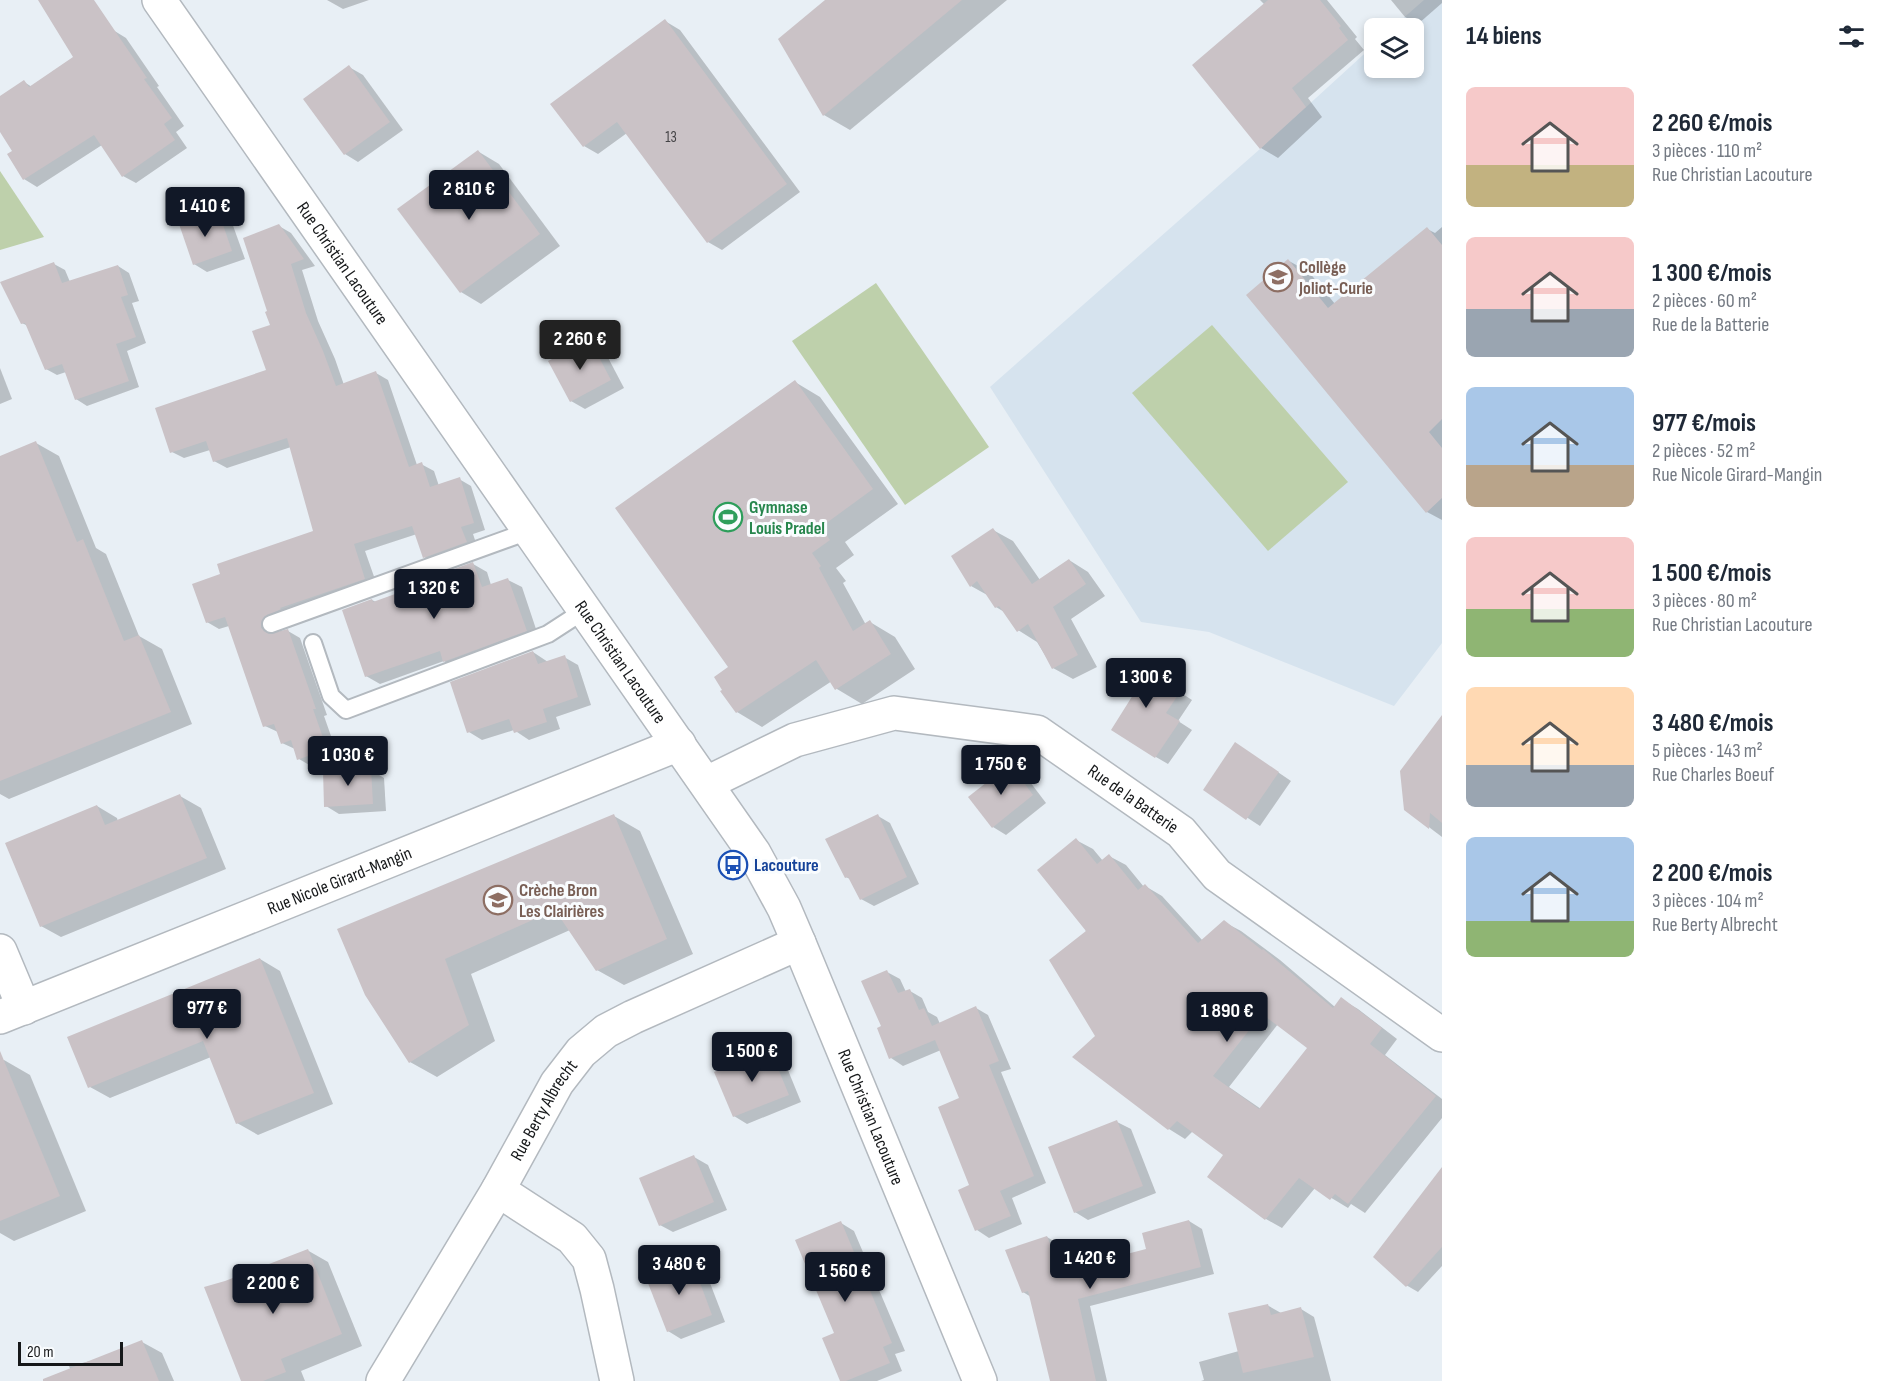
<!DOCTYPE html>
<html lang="fr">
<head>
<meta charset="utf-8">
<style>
  body { margin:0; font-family:"Sofia Sans Condensed",sans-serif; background:#f2f2f3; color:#1f2937; height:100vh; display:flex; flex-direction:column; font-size:22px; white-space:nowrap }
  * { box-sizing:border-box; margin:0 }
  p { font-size:20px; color:#747a83 }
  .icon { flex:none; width:33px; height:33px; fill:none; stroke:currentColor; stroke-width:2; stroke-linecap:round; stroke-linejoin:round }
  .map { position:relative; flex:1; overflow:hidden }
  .sheet { display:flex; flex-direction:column; background:#fff; width:450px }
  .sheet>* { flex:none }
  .controls { position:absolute; left:1364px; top:18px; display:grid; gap:12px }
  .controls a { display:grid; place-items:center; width:60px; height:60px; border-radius:9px; background:#fff; box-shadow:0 3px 9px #0003; font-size:30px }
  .scale { position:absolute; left:18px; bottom:15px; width:105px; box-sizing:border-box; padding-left:6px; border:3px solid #16181a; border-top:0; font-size:16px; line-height:21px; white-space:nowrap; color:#16181a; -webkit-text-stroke:4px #f9fcfe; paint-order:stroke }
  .price { position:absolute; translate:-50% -51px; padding:0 14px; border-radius:6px; background:#111827; color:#fff; font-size:20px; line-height:39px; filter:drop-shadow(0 2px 3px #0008) }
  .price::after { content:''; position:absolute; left:50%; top:36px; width:18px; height:14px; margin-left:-9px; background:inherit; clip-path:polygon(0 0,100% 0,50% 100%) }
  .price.current { background:#222; color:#fff }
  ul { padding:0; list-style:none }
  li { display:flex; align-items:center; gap:18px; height:150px; padding:0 24px }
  li span { display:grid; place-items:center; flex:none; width:168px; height:120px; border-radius:9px; color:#555 }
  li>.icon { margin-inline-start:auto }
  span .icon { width:72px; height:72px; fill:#fffc; stroke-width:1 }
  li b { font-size:26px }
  h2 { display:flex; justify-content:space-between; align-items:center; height:72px; padding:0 24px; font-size:26px }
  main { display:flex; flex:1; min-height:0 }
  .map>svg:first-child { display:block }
</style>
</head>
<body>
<main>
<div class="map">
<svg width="1442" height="1381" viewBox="0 0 1442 1381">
  <rect width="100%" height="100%" fill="#e8eff5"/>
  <polygon fill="#d6e3ee" points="1424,0 1442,0 1442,643 1394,706 1209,632 1141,622 990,387 1260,149 1374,45 1374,68 1413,68 1413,28 1392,28"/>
  <g fill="#bed0ab">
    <polygon points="0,171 44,237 0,250"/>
    <polygon points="876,283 989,447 905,505 792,341"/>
    <polygon points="1212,325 1348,482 1268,551 1132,393"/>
  </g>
  <g fill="#0003" fill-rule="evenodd">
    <polygon points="40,0 87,0 113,30 126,38 159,86 157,87 184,126 176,132 187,148 136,183 123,176 102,145 37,187 24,179 14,151 0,129 0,98 24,82 32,87 75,57"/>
    <polygon points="327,0 369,0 343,9"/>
    <polygon points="827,0 1007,0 850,130 824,115"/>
    <polygon points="1260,0 1327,0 1357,37 1355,39 1364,50 1308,98 1322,117 1278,158 1261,148 1194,65 1265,5"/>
    <polygon points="1391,0 1442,0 1442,3 1418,24 1405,17"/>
    <polygon points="665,21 680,30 800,192 722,250 708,242 627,133 598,154 584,146"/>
    <polygon points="349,67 363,75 403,130 358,162 345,154"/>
    <polygon points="479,152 499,164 560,246 481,304 461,292 400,209"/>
    <polygon points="218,212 231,220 245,259 207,272 194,264"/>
    <polygon points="279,226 291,233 315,266 302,270 318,321 335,359 344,385 376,373 388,380 417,465 421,464 434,471 439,486 459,479 471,486 485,530 473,534 478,549 437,564 424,557 417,534 365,551 377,585 274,624 273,634 288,631 300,638 327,715 324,716 338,756 311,766 299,759 295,749 282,743 278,732 265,726 229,626 219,629 207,622 222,575 315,532 291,447 227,468 214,461 210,450 184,458 172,452 268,371 272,326 269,312"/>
    <polygon points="1442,227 1442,520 1427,512 1289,261 1309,272 1335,304 1427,229 1435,233"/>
    <polygon points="54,264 65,270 70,282 118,266 129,273 139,301 132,303 146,343 127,351 139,387 87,406 76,399 66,372 57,375 46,369 28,326 22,323"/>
    <polygon points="590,342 604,350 624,388 585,409 571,401"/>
    <polygon points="0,368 12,399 0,404"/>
    <polygon points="795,382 820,397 898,504 845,542 854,555 836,568 846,581 843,583 866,625 870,622 895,637 915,669 862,704 837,689 832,681 762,727 737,712 730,668"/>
    <polygon points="36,443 59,456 96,548 106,554 139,636 162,649 192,724 9,799 0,794 0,458"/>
    <polygon points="993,530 1013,541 1040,580 1069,560 1088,572 1105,596 1071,619 1097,667 1073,679 1053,668 1037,642 1018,630 1006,613 996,607 989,596 971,586"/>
    <polygon points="473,564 487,572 491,585 508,580 522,587 539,638 458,669 444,661 380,684 366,676 372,600 376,602 433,582"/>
    <polygon points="533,652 548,662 564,657 578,665 591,705 556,717 560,729 529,740 514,730 482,740 469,732 452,683"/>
    <polygon points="1152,674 1192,700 1178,721 1192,730 1168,764 1156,757"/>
    <polygon points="1442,717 1442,837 1405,809"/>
    <polygon points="1236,744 1291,781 1260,826 1205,790"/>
    <polygon points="1010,766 1024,774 1046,803 1006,835 993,827"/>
    <polygon points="371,770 384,778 386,811 339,814 326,806"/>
    <polygon points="180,796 201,808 226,869 61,937 41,926 97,806 117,818 118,822"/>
    <polygon points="614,816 640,831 693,954 624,985 597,970 570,930 471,974 495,1041 437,1077 410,1062 366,995"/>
    <polygon points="878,816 890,823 919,884 874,906 861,899 852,880 846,877"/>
    <path d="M1076 840 1093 849 1103 861 1109 856 1126 865 1144 887 1145 886 1162 896 1203 941 1224 922 1241 931 1280 960 1335 1007 1341 999 1358 1009 1397 1039 1385 1055 1442 1099V1118L1365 1213 1351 1204 1348 1208 1315 1188 1282 1228 1266 1219 1225 1155 1193 1131 1185 1139 1169 1129 1097 1036ZM1278 1024 1309 1048 1261 1109 1229 1087Z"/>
    <polygon points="260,959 280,971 333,1104 258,1135 237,1123 211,1057 110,1098 90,1087"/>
    <polygon points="887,972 900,979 906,992 910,991 922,998 928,1012 937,1017 940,1024 976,1008 988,1015 1011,1069 1001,1072 1046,1183 1012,1198 1022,1224 989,1238 977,1230 961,1099 941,1050 903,1066 891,1058 879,1029 883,1027"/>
    <polygon points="770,1051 783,1058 801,1102 747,1124 734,1116"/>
    <polygon points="4,1060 30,1075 86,1211 14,1241 0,1233 0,1062"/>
    <polygon points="1117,1122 1131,1129 1156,1193 1088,1220 1075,1212"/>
    <polygon points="694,1157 708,1165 727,1210 673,1232 660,1225"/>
    <polygon points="1442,1170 1442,1266 1418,1292 1406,1285"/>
    <polygon points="1189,1221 1202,1229 1214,1274 1090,1306 1107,1381 1051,1381 1031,1297 1023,1292 1047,1237 1060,1245 1070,1270 1148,1250"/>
    <polygon points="841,1223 854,1231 905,1351 895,1354 902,1371 877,1381 841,1381"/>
    <polygon points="307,1250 328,1262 362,1346 301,1371 305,1381 243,1381 226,1283"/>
    <polygon points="691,1262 705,1270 725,1322 681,1339 668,1331"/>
    <polygon points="1267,1305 1281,1313 1301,1309 1314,1317 1331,1381 1201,1381 1204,1380 1199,1362 1239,1351"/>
    <polygon points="142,1342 162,1353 174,1381 75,1381 69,1366 95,1360"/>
  </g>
  <g fill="#cac2c6" fill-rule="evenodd">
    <polygon points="38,0 94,0 147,78 144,79 172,118 164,124 175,140 122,177 94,135 23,180 7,154 12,151 0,132 0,96 24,80 29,87 73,57"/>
    <polygon points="825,0 962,0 823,116 778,39"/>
    <polygon points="1268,0 1320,0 1341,26 1339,28 1348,40 1292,88 1306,107 1260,149 1192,65"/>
    <polygon points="665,19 787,184 707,243 617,122 583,147 550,104"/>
    <polygon points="349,65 390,122 344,155 303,99"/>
    <polygon points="478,150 540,234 460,293 397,209"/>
    <polygon points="218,210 232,251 193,265 179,224"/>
    <polygon points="279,224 304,259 291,264 306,313 323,351 336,386 376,371 409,467 422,462 430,487 460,477 474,523 461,527 467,542 423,558 412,526 354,544 365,579 280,608 281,609 263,618 261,628 269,634 288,629 316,709 313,709 327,749 297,760 291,740 281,744 274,724 263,727 225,617 206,623 192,584 220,574 217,564 313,531 287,438 213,462 206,441 170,453 155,408 266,370 252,331 270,325 265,312 267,311 243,238"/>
    <polygon points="1427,227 1442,245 1442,419 1429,432 1442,448 1442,498 1426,513 1246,295 1288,259 1328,308"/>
    <polygon points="54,262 62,283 118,265 128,295 121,297 136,337 116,344 129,381 75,400 62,364 45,370 25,323 21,324 0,282"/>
    <polygon points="590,340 611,380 570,402 548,361"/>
    <polygon points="795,380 873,489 821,527 830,540 812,553 821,566 819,568 853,631 870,620 891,654 835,690 816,660 736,713 720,691 722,690 714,677 728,667 615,508"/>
    <polygon points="36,441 77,542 83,539 124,641 139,635 171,712 0,781 0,456"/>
    <polygon points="993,528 1032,584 1069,559 1086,584 1053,607 1078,655 1052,669 1028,624 1017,632 999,606 995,608 977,581 970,587 951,556"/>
    <polygon points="473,562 482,587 508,578 527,631 443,662 440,651 365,677 342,610 372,599 373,602 431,581 430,578"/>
    <polygon points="533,651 538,664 565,655 578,697 543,709 547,722 514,733 509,719 467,733 450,682"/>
    <polygon points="1133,662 1139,664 1180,692 1166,713 1180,721 1155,758 1111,730 1133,695 1113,681 1125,664"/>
    <polygon points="1442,715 1442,823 1430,813 1429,829 1404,810 1400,771"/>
    <polygon points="1235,742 1279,772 1246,820 1203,790"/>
    <polygon points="1010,764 1033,795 992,828 968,797"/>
    <polygon points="371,768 373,804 324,807 323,770"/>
    <polygon points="180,794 207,858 40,927 5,843 97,805 105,825"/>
    <polygon points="614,814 667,939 596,971 555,910 445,959 469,1025 409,1063 365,995 337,929"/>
    <polygon points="878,814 907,877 860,900 848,877 845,878 825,839"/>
    <path d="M1076 838 1097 864 1109 854 1138 890 1145 884 1198 943 1224 920 1262 950 1263 949 1333 1008 1341 997 1382 1028 1370 1044 1436 1096 1348 1204 1335 1194 1330 1200 1299 1178 1265 1220 1207 1177 1223 1155 1177 1121 1168 1130 1072 1057 1095 1036 1049 960 1086 931 1037 870ZM1262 1014 1307 1048 1259 1109 1213 1076Z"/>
    <polygon points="260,958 314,1093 236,1124 203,1041 88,1088 67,1037"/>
    <polygon points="887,970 898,993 910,989 919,1010 924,1008 932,1026 976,1006 999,1061 989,1065 1034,1176 1000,1191 1011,1216 975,1231 958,1190 969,1185 938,1107 959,1098 935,1040 889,1059 877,1028 881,1026 861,981"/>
    <polygon points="770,1049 789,1095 733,1117 714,1072"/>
    <polygon points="0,1051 60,1196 0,1221"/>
    <polygon points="1117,1120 1143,1186 1074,1213 1048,1147"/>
    <polygon points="694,1155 714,1202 659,1226 639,1178"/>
    <polygon points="1442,1167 1442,1247 1406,1287 1373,1257"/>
    <polygon points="1189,1220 1201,1267 1078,1299 1096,1381 1050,1381 1028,1291 1022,1293 1005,1250 1047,1236 1061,1271 1146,1249 1142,1233"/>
    <polygon points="841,1221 892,1343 883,1347 890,1363 846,1381 840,1381 822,1338 834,1333 795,1240"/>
    <polygon points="308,1249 342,1334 281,1359 286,1372 263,1381 241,1381 204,1287 225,1281"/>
    <polygon points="692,1261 712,1315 667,1332 646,1278"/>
    <polygon points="1268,1304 1271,1315 1301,1307 1314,1357 1243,1373 1228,1313"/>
    <polygon points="142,1340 159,1381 43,1381 43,1379"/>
  </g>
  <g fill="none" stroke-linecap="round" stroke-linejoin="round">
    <g stroke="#b3b9bf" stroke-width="20">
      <g id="lane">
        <polyline points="271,624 529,531"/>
        <polyline points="313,643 331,696 346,710 548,634 585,610"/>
      </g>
    </g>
    <g stroke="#b3b9bf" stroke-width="36">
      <g id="street">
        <path id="s1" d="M159 0 754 853 784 908 799 943 980 1381"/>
        <path id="s2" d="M707 783 795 740 894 713 1037 732 1181 832 1217 875 1442 1035"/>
        <polyline points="0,951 24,1008"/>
        <path id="s3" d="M0 1017 679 744"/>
        <polyline points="498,1190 572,1238 589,1259 597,1289 617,1381"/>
        <path id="s4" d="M383 1381 498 1190 557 1083 581 1052 606 1031 633 1017 799 943"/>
      </g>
    </g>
    <use href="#lane" stroke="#fff" stroke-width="16"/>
    <use href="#street" stroke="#fff" stroke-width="33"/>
  </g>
  <defs>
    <g id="school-ring" transform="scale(1.5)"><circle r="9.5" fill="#f9fcfe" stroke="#8d6e63" stroke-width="1.5"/><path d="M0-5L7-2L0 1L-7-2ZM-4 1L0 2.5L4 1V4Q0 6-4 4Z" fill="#8d6e63"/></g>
    <g id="stadium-ring" transform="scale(1.5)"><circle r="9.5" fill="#f9fcfe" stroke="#2e9e5b" stroke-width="1.5"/><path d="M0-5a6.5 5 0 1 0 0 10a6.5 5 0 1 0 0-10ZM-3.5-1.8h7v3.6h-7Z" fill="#2e9e5b"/></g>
    <g id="bus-ring" transform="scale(1.5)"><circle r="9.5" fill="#f9fcfe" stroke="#1a4fb4" stroke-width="1.5"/><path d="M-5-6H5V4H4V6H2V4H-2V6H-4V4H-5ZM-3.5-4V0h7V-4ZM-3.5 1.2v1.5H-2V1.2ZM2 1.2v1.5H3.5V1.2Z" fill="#1a4fb4"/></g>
  </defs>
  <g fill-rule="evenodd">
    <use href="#school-ring" x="1278" y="277"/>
    <use href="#stadium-ring" x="728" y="517"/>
    <use href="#bus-ring" x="733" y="865"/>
    <use href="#school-ring" x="498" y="900"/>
  </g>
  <g text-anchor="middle" stroke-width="6" stroke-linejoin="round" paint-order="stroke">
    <g font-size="15" fill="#434245">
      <text x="671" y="142">13</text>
    </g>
    <g font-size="18" fill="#16181a" stroke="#f9fcfe">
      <text dy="6" stroke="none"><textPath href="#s1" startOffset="321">Rue Christian Lacouture</textPath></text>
      <text dy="6" stroke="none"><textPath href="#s1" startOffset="807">Rue Christian Lacouture</textPath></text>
      <text dy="6" stroke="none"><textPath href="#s2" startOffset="462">Rue de la Batterie</textPath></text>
      <text dy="6" stroke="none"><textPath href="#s3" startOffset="366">Rue Nicole Girard-Mangin</textPath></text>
      <text dy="6" stroke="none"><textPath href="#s4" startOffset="315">Rue Berty Albrecht</textPath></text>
      <text dy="6" stroke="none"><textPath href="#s1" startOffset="1329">Rue Christian Lacouture</textPath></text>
    </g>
    <g font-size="18" font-weight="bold" fill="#785e54" stroke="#f9fcfe" text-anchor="start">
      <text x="1299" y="273">Collège<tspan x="1299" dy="21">Joliot-Curie</tspan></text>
      <text x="519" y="896">Crèche Bron<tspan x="519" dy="21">Les Clairières</tspan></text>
    </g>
    <g font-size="18" font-weight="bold" fill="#27864d" stroke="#f9fcfe" text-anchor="start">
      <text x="749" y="513">Gymnase<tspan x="749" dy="21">Louis Pradel</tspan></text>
    </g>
    <g font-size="18" font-weight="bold" fill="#164399" stroke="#f9fcfe" text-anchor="start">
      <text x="754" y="871">Lacouture</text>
    </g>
  </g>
</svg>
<div class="controls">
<a><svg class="icon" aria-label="layers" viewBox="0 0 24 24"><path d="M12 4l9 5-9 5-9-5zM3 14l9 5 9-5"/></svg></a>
</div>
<div class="scale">20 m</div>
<b class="price" style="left:469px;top:221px">2 810 €</b>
<b class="price" style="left:205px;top:238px">1 410 €</b>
<b class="price current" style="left:580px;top:371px">2 260 €</b>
<b class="price" style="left:434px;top:620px">1 320 €</b>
<b class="price" style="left:1146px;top:709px">1 300 €</b>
<b class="price" style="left:348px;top:787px">1 030 €</b>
<b class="price" style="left:1001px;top:796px">1 750 €</b>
<b class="price" style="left:207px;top:1040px">977 €</b>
<b class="price" style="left:1227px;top:1043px">1 890 €</b>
<b class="price" style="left:752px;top:1083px">1 500 €</b>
<b class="price" style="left:1090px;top:1290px">1 420 €</b>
<b class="price" style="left:679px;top:1296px">3 480 €</b>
<b class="price" style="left:845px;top:1303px">1 560 €</b>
<b class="price" style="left:273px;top:1315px">2 200 €</b>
</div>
<section class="sheet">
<h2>14 biens<svg class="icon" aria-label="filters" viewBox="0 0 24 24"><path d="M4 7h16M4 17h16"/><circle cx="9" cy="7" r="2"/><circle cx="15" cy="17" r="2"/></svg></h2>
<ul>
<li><span style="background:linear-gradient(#f6c9c9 65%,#c2b280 0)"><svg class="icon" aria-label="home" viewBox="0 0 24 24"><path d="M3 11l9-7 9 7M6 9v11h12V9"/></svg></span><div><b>2 260 €/mois</b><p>3 pièces · 110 m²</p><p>Rue Christian Lacouture</p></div></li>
<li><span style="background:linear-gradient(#f6c9c9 60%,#9aa5b1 0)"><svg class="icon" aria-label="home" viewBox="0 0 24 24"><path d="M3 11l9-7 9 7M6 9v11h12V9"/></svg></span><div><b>1 300 €/mois</b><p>2 pièces · 60 m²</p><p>Rue de la Batterie</p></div></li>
<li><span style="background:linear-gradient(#a9c7e8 65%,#b9a48a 0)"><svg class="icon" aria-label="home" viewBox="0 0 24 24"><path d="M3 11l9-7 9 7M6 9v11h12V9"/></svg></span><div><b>977 €/mois</b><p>2 pièces · 52 m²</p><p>Rue Nicole Girard-Mangin</p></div></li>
<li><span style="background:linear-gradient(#f6c9c9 60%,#8fb573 0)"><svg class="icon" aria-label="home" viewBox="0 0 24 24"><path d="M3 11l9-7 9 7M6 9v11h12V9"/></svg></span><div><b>1 500 €/mois</b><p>3 pièces · 80 m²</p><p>Rue Christian Lacouture</p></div></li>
<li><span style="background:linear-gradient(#ffd9b3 65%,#9aa5b1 0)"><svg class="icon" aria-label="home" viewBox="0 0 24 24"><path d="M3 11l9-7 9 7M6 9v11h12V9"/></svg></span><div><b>3 480 €/mois</b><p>5 pièces · 143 m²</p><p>Rue Charles Boeuf</p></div></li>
<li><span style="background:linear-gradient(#a9c7e8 70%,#8fb573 0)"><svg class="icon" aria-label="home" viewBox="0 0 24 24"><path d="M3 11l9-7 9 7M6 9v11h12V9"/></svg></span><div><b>2 200 €/mois</b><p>3 pièces · 104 m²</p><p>Rue Berty Albrecht</p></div></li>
</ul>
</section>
</main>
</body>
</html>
